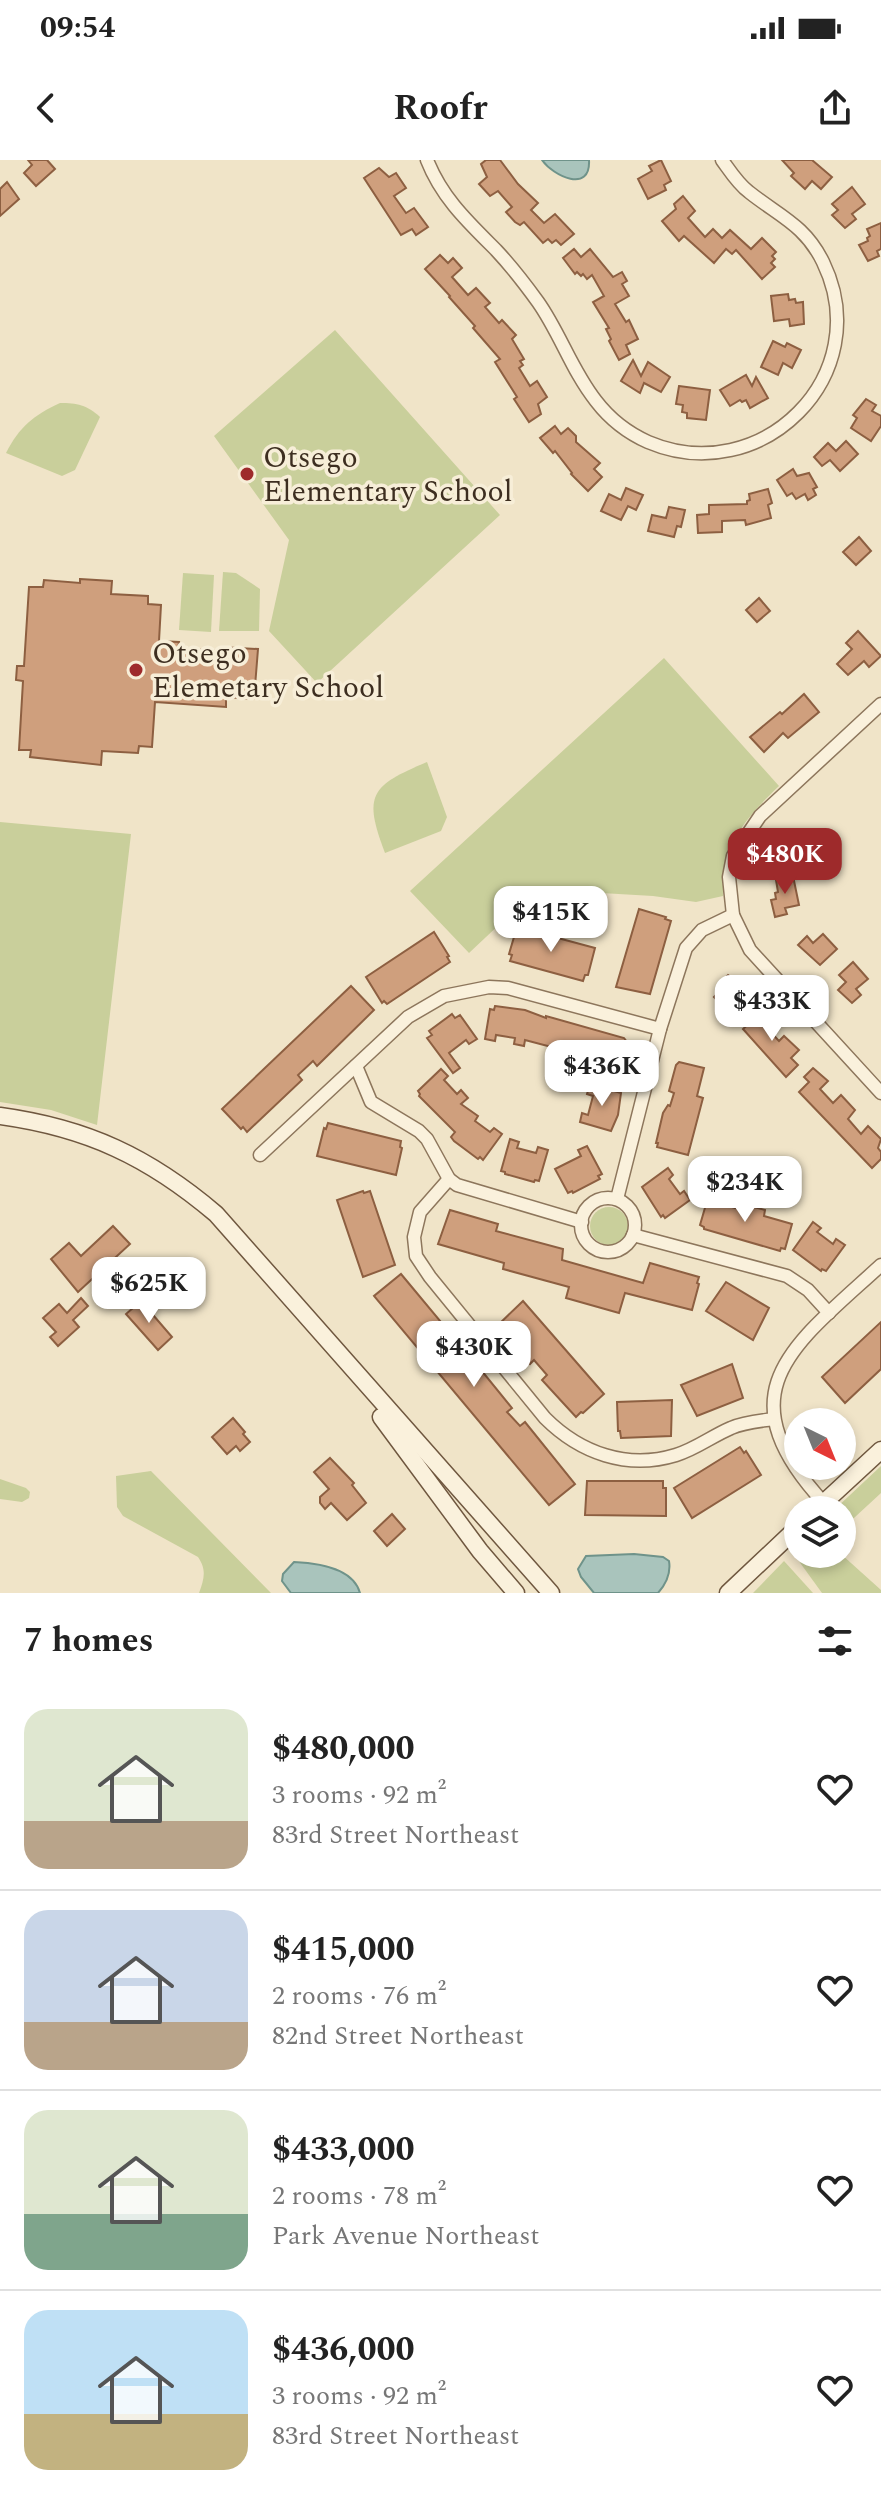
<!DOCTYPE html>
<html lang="en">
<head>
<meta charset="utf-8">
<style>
  body { margin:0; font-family:Spectral,serif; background:#f6f6f6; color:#222; height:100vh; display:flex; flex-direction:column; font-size:30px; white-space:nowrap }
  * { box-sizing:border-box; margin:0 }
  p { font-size:26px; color:#767676 }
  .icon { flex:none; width:44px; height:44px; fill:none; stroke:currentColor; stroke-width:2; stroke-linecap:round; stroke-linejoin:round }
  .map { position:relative; height:1433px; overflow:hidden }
  .sheet { display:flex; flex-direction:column; background:#fff; flex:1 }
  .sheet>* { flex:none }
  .needle { width:52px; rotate:137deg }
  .controls { position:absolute; left:784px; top:1248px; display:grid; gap:16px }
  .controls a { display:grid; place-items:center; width:72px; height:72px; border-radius:50%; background:#fff; box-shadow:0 4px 12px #0003; font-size:40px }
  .price { position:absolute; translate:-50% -68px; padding:0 18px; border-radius:16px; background:#fff; color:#222; font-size:26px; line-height:52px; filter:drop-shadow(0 2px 4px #0008) }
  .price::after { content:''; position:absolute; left:50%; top:48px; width:24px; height:18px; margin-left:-12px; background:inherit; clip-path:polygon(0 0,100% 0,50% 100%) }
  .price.selected { background:#9e2a2b; color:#fff }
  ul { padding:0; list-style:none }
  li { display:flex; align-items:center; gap:24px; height:200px; padding:0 24px }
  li+li { border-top:2px solid #e0e0e0 }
  li span { display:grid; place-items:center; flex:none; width:224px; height:160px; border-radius:24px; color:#555 }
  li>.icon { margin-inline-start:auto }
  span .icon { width:96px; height:96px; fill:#fffc; stroke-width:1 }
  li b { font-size:34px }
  h2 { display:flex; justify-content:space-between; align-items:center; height:96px; padding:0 24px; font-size:34px }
  .status { display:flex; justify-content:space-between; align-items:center; height:56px; padding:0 40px; background:#fff; direction:ltr }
  .status svg { height:22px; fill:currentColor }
  header { display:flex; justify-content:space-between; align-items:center; height:104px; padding:0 24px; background:#fff; font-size:36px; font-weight:700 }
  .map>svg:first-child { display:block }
</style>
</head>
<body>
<div class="status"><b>09:54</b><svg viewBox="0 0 49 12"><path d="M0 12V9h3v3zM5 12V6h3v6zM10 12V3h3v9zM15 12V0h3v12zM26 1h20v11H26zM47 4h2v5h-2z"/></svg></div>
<header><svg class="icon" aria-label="back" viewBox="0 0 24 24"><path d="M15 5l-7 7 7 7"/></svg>Roofr<svg class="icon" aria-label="share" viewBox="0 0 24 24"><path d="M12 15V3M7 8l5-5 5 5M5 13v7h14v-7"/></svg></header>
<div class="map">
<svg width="881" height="1433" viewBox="0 0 881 1433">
  <rect width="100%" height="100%" fill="#f0e4c8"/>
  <g fill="#c9cf9b">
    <polygon points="335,170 500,355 317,523 269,471 289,380 214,276"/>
    <path d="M60 243C77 243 87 245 100 257L75 310 62 316 6 293C19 267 34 255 60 243Z"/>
    <polygon points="223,412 236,413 260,429 259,471 219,471"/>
    <polygon points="183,413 214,415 211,472 179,470"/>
    <path d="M664 498 779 626C744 660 722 684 723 736L696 742 653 736 584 732 516 749 469 793 410 731Z"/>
    <path d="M427 602 447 657 441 671 385 693C363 635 370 626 427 602Z"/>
    <polygon points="0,662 131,674 97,965 51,950 0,942"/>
    <circle cx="609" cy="1066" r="19"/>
    <polygon points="881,1306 881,1333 842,1369 842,1350 834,1350"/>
    <path d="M151 1311 271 1433H199C204 1419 207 1410 198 1397L123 1356 117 1347 116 1316Z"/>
    <polygon points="0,1319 26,1328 30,1332 29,1338 22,1342 0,1339"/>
    <polygon points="798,1385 798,1394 841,1394 881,1430 881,1433 822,1433 793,1393"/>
    <polygon points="784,1401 813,1433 753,1433"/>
  </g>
  <g fill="#a9c4bc" stroke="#6f938a" stroke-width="2">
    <path d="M542 0H589C591 34 553 16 542 0Z"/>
    <path d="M634 1394 663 1397 669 1401C671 1413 666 1424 658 1433H594L581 1417 578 1409 586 1396Z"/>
    <path d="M294 1402C317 1403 353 1408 360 1433H291L282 1421 283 1414Z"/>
  </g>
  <g fill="#cf9f7d" stroke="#8d5f41" stroke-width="2">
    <polygon points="28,0 47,0 55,9 36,26 24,13 32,5"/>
    <polygon points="486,0 500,0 518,24 538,43 531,50 544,63 555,54 574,74 561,85 556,80 552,83 548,79 543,83 524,62 520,65 515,62 506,52 512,47 498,31 490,36 479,24 487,17 481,4"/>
    <polygon points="661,0 671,21 664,25 666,30 648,39 638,19 652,11 649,6"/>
    <polygon points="782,0 812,0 832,17 821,29 812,21 805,29 791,16 794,13"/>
    <polygon points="379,8 389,17 396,13 406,28 394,36 406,53 414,48 428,67 416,75 412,69 401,75 364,18"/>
    <polygon points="7,22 19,39 0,56 0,29"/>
    <polygon points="852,27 865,44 852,54 856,59 845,68 832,55 838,50 832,44"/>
    <polygon points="683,36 695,51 688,58 705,77 713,69 722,78 730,70 751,89 762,78 776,92 772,96 775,99 771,103 775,107 762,119 736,90 732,94 726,89 714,103 684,76 679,81 662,61 676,49 674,44"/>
    <polygon points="881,63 881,89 877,91 879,96 868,101 859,85 868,81 867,78 870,76 867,69"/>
    <polygon points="574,89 581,97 590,89 613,117 622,112 627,121 622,124 629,136 615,144 626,162 629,160 638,179 626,185 630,194 619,200 609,181 611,179 606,169 609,168 593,142 604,136 592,115 587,119 583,114 581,116 577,112 575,114 563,98"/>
    <polygon points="440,95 448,103 453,98 462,108 452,117 468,135 476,128 490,143 485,147 499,163 502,160 516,175 512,179 524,199 520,201 523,205 519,208 530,226 537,221 547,237 538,244 541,254 529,262 514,239 517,237 495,202 500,199 473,168 475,166 449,137 450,136 425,109"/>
    <polygon points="788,134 789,140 795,139 796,143 803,142 804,164 790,166 789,159 774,161 771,136"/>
    <polygon points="773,181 785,187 787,183 801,190 792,208 783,203 778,215 761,207"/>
    <polygon points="633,200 641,216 648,202 670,217 661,232 644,223 640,233 621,221"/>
    <polygon points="746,215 752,226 756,217 768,238 750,248 746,240 742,242 740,240 730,246 720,230"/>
    <polygon points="679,226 710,230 706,260 687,258 687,253 682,252 683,245 676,244"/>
    <polygon points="866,239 876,245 872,251 881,256 881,266 871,281 851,268 857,258 853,255"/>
    <polygon points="555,266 561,274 568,268 576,276 576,282 600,303 594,309 602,317 588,331 571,314 572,313 555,291 553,293 540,278"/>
    <polygon points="846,281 858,294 840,311 830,300 822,306 814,297 828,283 836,291"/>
    <polygon points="793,309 797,316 809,313 817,327 813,329 816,335 808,340 805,334 796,339 792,333 787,336 777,320"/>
    <polygon points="626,328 643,335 636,350 628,346 621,360 601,351 609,334 621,340"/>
    <polygon points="768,329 772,343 768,345 771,358 746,365 745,360 722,361 722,372 698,373 697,355 709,354 709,345 747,344 747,341 750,340 749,334"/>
    <polygon points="669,347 685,350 681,367 677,366 674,377 648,371 652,355 666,358"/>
    <polygon points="859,377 871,391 856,405 843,392"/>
    <polygon points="80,419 112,421 111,434 148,436 148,444 161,445 159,481 179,482 178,488 221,491 221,487 258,489 254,539 226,537 226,547 155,542 152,587 139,586 138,593 102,591 101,605 30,597 31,590 19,590 23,521 16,520 17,506 24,506 29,427 43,427 44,420 80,423"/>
    <polygon points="759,438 770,451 757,462 746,450"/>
    <polygon points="858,471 881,496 869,507 864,501 848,515 837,504 852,489 846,483"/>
    <polygon points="804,534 819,552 788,578 783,573 764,592 750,577 780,552 782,554"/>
    <polygon points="793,716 799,745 785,748 787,754 775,757 771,740 776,739 775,733 778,732 776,720"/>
    <polygon points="639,749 666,757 665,759 671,761 650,834 616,827"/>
    <polygon points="517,767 595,788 588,815 585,815 583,821 510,801 512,795 509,794"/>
    <polygon points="434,772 449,796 447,797 450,802 387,844 384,841 382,843 366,817"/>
    <polygon points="823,774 837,789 820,805 798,785 807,776 813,783"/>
    <polygon points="853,802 868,819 856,829 861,835 852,843 838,830 846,822 839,815"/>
    <polygon points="728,815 742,827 735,834 741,841 729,853 714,837 724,827 720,823"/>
    <polygon points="351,826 374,850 317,906 313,901 298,915 302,920 247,972 243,967 241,969 222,949"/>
    <polygon points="495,846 525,850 546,858 546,856 624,878 627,882 617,913 608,910 610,904 591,898 589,903 562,896 563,890 525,880 524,886 514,884 515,878 496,875 495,881 485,879 490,849 494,850"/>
    <polygon points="758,846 772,860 765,866 779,881 784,876 799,890 791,898 798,905 786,917 743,869 754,859 749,855"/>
    <polygon points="452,854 455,858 460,855 477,879 469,884 466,880 449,893 460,908 453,913 427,878 432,875 429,871"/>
    <polygon points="679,902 704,908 697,936 703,938 688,995 657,987 658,983 656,983 663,953 668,945 670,946 674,933 669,931 676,905"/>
    <polygon points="813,908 828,921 820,929 833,943 841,935 855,950 848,959 861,974 868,966 881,979 878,988 881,992 881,999 872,1008 799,932 809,922 804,917"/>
    <polygon points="441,909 448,916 444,920 457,934 461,930 468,938 461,944 478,956 475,961 490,972 494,968 502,974 483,1000 480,997 478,999 454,981 451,977 455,972 419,936 420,934 418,931"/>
    <polygon points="590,924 621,933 618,955 611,971 580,962 582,953 588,955 593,936 587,934"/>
    <polygon points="328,963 401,981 400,987 402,988 396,1015 317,996 324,968 326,969"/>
    <polygon points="510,979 519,982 517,988 536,993 538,987 548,990 539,1021 535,1020 534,1022 505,1014 505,1012 501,1011"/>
    <polygon points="587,986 602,1014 598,1016 600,1019 573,1033 572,1031 568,1033 555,1009 581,996 578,990"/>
    <polygon points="668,1008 673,1015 669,1019 680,1034 684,1031 690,1040 665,1058 663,1055 661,1057 642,1027"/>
    <polygon points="363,1031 364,1033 370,1031 395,1105 363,1117 337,1040"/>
    <polygon points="709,1034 718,1037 716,1042 735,1048 737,1042 747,1045 765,1050 764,1056 792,1064 785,1089 781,1088 780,1091 704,1069 704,1067 700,1065"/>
    <polygon points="450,1050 498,1064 496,1071 563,1089 562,1100 643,1123 650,1103 699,1117 697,1123 699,1124 692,1150 625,1133 619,1153 566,1138 569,1127 503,1109 504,1103 438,1084"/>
    <polygon points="813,1062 821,1068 817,1072 833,1084 836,1079 845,1085 826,1111 822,1109 821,1111 793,1090"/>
    <polygon points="113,1066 130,1084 78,1132 51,1099 69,1083 81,1096"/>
    <polygon points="401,1114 451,1174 446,1178 459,1193 464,1189 512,1248 507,1252 520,1266 525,1262 575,1324 549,1345 374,1136"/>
    <polygon points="726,1122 769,1148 753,1180 706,1151"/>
    <polygon points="81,1138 88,1146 73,1160 79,1167 58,1186 50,1177 56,1172 43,1158 59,1144 67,1153"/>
    <polygon points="141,1141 172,1177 158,1190 126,1154"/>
    <polygon points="523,1141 604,1234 583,1253 581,1252 576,1257 542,1220 547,1215 534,1200 530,1204 497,1166"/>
    <polygon points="881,1162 881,1209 845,1243 822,1217"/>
    <polygon points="732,1204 743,1238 697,1256 681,1225"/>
    <polygon points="672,1240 671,1276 621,1278 620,1271 618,1271 617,1242"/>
    <polygon points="233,1258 245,1272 243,1274 250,1282 240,1291 236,1286 227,1294 212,1277"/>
    <polygon points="740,1287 744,1293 746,1291 761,1315 692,1358 674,1328"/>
    <polygon points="330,1298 354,1323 352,1325 366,1343 347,1360 331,1343 325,1349 320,1343 320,1337 329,1329 314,1312"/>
    <polygon points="587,1321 663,1321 663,1328 666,1328 666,1356 585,1355"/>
    <polygon points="392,1354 405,1369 387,1386 374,1371"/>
  </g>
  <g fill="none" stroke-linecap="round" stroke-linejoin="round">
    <g stroke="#8d765c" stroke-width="15">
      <g id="street">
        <path d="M427 0C442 38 468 62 496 90 511 106 525 124 538 142 560 173 572 211 596 241 609 258 628 273 648 282 761 330 878 215 823 102 805 65 779 56 749 32 738 24 730 11 722 0"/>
        <polyline points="881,544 760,656 733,696 729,717 733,755 750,790 881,933"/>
        <polyline points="356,906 371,942 419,971 427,979 449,1019 457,1025 582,1062"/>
        <polyline points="260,995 408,857 444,836 489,827 508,828 660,869"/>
        <path d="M449 1019 420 1052 414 1077 416 1096 430 1117 545 1258C580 1293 627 1310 676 1295 696 1289 712 1276 731 1268 744 1262 760 1261 774 1259"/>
        <circle cx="608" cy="1065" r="27"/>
        <polyline points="617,1039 660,869 686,788 702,770 733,755"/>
        <polyline points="633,1075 787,1116 808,1130 829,1153"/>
        <path d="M824 1343C721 1231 794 1185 881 1105"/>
      </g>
    </g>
    <g stroke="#6f573f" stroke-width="19">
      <g id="secondary">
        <path d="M0 956C87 968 149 997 216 1054L551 1433"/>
        <polyline points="381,1257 480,1391 516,1433"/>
        <polyline points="816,1350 881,1290"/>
        <polyline points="728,1433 798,1367"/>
      </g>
    </g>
    <use href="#street" stroke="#faf1dc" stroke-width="12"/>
    <use href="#secondary" stroke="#faf1dc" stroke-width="16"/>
  </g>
  <g fill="#9e2a2b" stroke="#f7eed8" stroke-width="3">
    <circle cx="247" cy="314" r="8"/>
    <circle cx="136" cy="510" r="8"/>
  </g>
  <g text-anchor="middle" stroke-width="7" stroke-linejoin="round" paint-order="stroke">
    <g font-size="30" fill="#3d2e20" stroke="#f7eed8" text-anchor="start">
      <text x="263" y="307">Otsego<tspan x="263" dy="34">Elementary School</tspan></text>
      <text x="152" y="503">Otsego<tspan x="152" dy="34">Elemetary School</tspan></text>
    </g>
  </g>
</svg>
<div class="controls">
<a><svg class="needle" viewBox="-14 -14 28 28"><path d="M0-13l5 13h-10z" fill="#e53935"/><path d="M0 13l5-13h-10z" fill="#767676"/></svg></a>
<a><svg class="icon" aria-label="layers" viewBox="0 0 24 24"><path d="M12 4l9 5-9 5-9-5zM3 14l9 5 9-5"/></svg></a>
</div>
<b class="price selected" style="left:785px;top:736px">$480K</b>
<b class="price" style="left:551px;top:794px">$415K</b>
<b class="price" style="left:772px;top:883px">$433K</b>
<b class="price" style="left:602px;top:948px">$436K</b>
<b class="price" style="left:745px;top:1064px">$234K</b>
<b class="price" style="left:149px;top:1165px">$625K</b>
<b class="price" style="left:474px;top:1229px">$430K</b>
</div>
<section class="sheet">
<h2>7 homes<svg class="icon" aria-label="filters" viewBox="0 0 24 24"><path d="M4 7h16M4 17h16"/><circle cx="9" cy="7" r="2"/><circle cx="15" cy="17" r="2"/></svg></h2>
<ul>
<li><span style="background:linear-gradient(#dfe7d0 70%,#b9a48a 0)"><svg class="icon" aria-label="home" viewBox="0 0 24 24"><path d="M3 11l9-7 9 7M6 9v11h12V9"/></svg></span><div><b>$480,000</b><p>3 rooms · 92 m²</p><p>83rd Street Northeast</p></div><svg class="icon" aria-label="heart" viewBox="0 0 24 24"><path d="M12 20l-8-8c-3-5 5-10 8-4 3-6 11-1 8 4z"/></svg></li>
<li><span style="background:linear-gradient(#c9d6e8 70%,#b9a48a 0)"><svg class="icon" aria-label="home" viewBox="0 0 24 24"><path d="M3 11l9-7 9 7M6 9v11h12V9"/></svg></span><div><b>$415,000</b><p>2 rooms · 76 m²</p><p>82nd Street Northeast</p></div><svg class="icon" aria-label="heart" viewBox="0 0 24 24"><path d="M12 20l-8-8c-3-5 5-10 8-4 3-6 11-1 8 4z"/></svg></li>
<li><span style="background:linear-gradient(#dfe7d0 65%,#7fa58c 0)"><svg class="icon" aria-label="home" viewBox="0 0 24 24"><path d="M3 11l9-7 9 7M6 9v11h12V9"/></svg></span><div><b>$433,000</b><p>2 rooms · 78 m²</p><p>Park Avenue Northeast</p></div><svg class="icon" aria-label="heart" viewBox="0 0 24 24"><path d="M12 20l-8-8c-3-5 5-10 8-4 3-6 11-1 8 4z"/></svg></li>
<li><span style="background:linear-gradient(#bfe0f5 65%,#c2b280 0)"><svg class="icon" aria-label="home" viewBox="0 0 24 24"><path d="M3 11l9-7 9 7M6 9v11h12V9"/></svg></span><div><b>$436,000</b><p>3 rooms · 92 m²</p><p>83rd Street Northeast</p></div><svg class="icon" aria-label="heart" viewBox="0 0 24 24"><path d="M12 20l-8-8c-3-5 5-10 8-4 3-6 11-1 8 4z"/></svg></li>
</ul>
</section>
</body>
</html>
